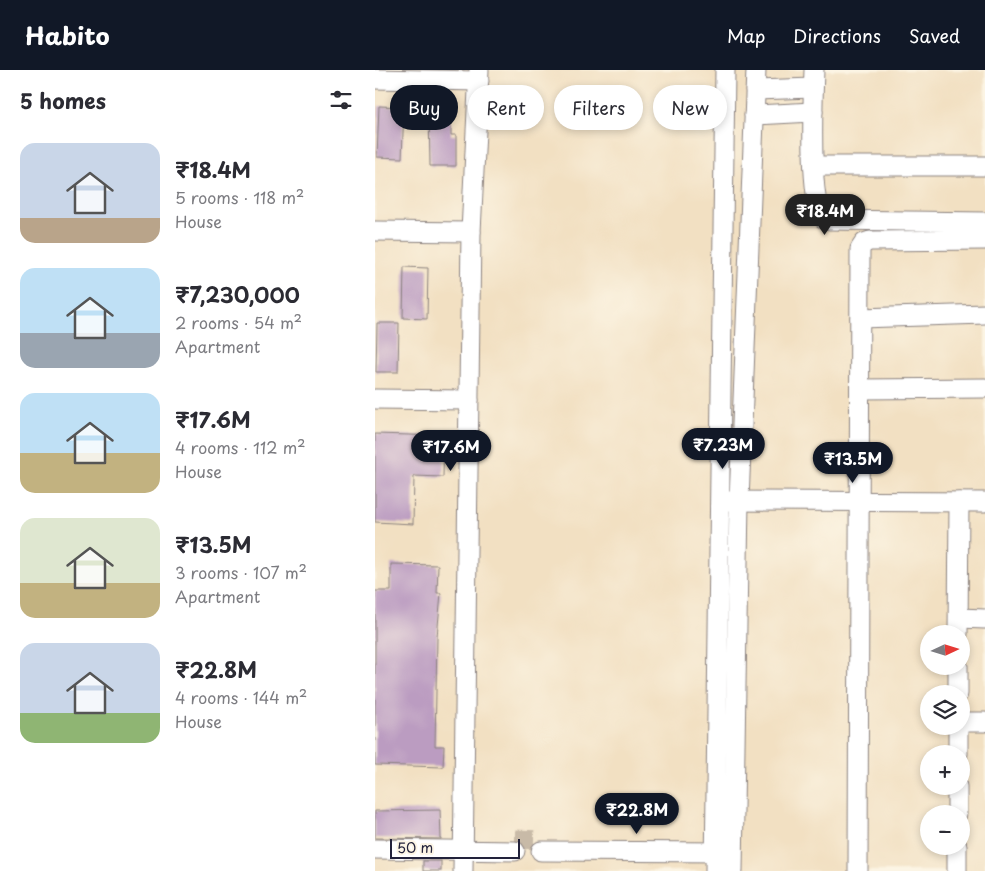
<!DOCTYPE html>
<html lang="en">
<head>
<meta charset="utf-8">
<style>
  body { margin:0; font-family:"Playpen Sans",sans-serif; background:#f7f7f7; color:#2b2b33; height:100vh; display:flex; flex-direction:column; font-size:19px; white-space:nowrap }
  * { box-sizing:border-box; margin:0 }
  p { font-size:16px; color:#7c7c81 }
  .icon { flex:none; width:28px; height:28px; fill:none; stroke:currentColor; stroke-width:2; stroke-linecap:round; stroke-linejoin:round }
  .map { position:relative; flex:1; overflow:hidden }
  .drawer { display:flex; flex-direction:column; background:#fff; width:375px }
  .drawer>* { flex:none }
  .hud { position:absolute; left:15px; top:15px; width:475px; height:45px; display:flex; gap:10px }
  .needle { width:32px; rotate:86deg }
  .tools { position:absolute; left:545px; top:555px; display:grid; gap:10px }
  .tools a { display:grid; place-items:center; width:50px; height:50px; border-radius:50%; background:#fff; box-shadow:0 2px 8px #0003; font-size:25px }
  .scale { position:absolute; left:15px; bottom:12px; width:130px; box-sizing:border-box; padding-left:5px; border:2px solid #22223b; border-top:0; font-size:14px; line-height:18px; white-space:nowrap; color:#22223b; -webkit-text-stroke:4px #fcf5e5; paint-order:stroke }
  .price { position:absolute; translate:-50% -42px; padding:0 11px; border-radius:18px; background:#111827; color:#fff; font-size:16px; line-height:32px; filter:drop-shadow(0 1px 2px #0008) }
  .price::after { content:''; position:absolute; left:50%; top:30px; width:15px; height:11px; margin-left:-8px; background:inherit; clip-path:polygon(0 0,100% 0,50% 100%) }
  .price.active { background:#222; color:#fff }
  ul { padding:0; list-style:none }
  li { display:flex; align-items:center; gap:15px; height:125px; padding:0 20px }
  li span { display:grid; place-items:center; flex:none; width:140px; height:100px; border-radius:15px; color:#555 }
  li>.icon { margin-inline-start:auto }
  span .icon { width:60px; height:60px; fill:#fffc; stroke-width:1 }
  li b { font-size:21px }
  h2 { display:flex; justify-content:space-between; align-items:center; height:60px; padding:0 20px; font-size:21px }
  .pill { padding:0 18px; border-radius:22px; background:#fff; box-shadow:0 2px 8px #0003; font-size:18px; line-height:45px }
  .pill.active { background:#111827; color:#fff }
  header { display:flex; align-items:center; gap:30px; box-sizing:border-box; height:70px; padding:0 25px; background:#111827; color:#fff }
  header strong { font-size:24px }
  nav { display:flex; gap:28px; margin-inline-start:auto; font-size:18px }
  main { display:flex; flex:1; min-height:0 }
  .map>svg:first-child { display:block }
</style>
</head>
<body>
<header>
<strong>Habito</strong>
<nav><a>Map</a><a>Directions</a><a>Saved</a></nav>
</header>
<main>
<section class="drawer">
<h2>5 homes<svg class="icon" aria-label="filters" viewBox="0 0 24 24"><path d="M4 7h16M4 17h16"/><circle cx="9" cy="7" r="2"/><circle cx="15" cy="17" r="2"/></svg></h2>
<ul>
<li><span style="background:linear-gradient(#c9d6e8 75%,#b9a48a 0)"><svg class="icon" aria-label="home" viewBox="0 0 24 24"><path d="M3 11l9-7 9 7M6 9v11h12V9"/></svg></span><div><b>₹18.4M</b><p>5 rooms · 118 m²</p><p>House</p></div></li>
<li><span style="background:linear-gradient(#bfe0f5 65%,#9aa5b1 0)"><svg class="icon" aria-label="home" viewBox="0 0 24 24"><path d="M3 11l9-7 9 7M6 9v11h12V9"/></svg></span><div><b>₹7,230,000</b><p>2 rooms · 54 m²</p><p>Apartment</p></div></li>
<li><span style="background:linear-gradient(#bfe0f5 60%,#c2b280 0)"><svg class="icon" aria-label="home" viewBox="0 0 24 24"><path d="M3 11l9-7 9 7M6 9v11h12V9"/></svg></span><div><b>₹17.6M</b><p>4 rooms · 112 m²</p><p>House</p></div></li>
<li><span style="background:linear-gradient(#dfe7d0 65%,#c2b280 0)"><svg class="icon" aria-label="home" viewBox="0 0 24 24"><path d="M3 11l9-7 9 7M6 9v11h12V9"/></svg></span><div><b>₹13.5M</b><p>3 rooms · 107 m²</p><p>Apartment</p></div></li>
<li><span style="background:linear-gradient(#c9d6e8 70%,#8fb573 0)"><svg class="icon" aria-label="home" viewBox="0 0 24 24"><path d="M3 11l9-7 9 7M6 9v11h12V9"/></svg></span><div><b>₹22.8M</b><p>4 rooms · 144 m²</p><p>House</p></div></li>
</ul>
</section>
<div class="map">
<svg width="610" height="801" viewBox="0 0 610 801">
  <rect width="100%" height="100%" fill="#fcf5e5"/>
  <filter id="ink" filterUnits="userSpaceOnUse"><feTurbulence type="fractalNoise" baseFrequency=".02" numOctaves="2"/><feDisplacementMap in="SourceGraphic" scale="10" xChannelSelector="R" yChannelSelector="G"/><feConvolveMatrix kernelMatrix="1 2 1 2 8 2 1 2 1" color-interpolation-filters="sRGB"/></filter>
  <filter id="wash" filterUnits="userSpaceOnUse"><feTurbulence type="fractalNoise" baseFrequency=".0096" numOctaves="4" result="noise"/><feDisplacementMap in="SourceGraphic" scale="20" xChannelSelector="R" yChannelSelector="G"/><feGaussianBlur stdDeviation="1.12" result="paint"/><feColorMatrix in="noise" values="0 0 0 0 0 0 0 0 0 0 0 0 0 0 0 0 0 1.4 0 .05"/><feComposite in="paint" operator="in"/></filter>
  <g filter="url(#wash)">
    <rect width="100%" height="100%" fill="#f2e0c2"/>
    <g id="blocks">
      <g fill="#bb9cc1">
        <polygon points="4,36 29,37 27,88 2,87"/>
        <polygon points="54,39 76,39 76,65 81,65 81,96 55,96"/>
        <polygon points="29,197 53,198 52,249 28,248"/>
        <polygon points="2,253 24,253 23,302 1,302"/>
        <polygon points="0,364 69,366 68,407 39,406 38,454 0,452"/>
        <polygon points="16,494 63,495 62,523 66,523 62,567 60,676 69,676 68,697 0,695 0,521 16,521"/>
        <polygon points="65,740 66,769 0,768 0,741"/>
        <rect x="48" y="791" width="18" height="10"/>
      </g>
    </g>
  </g>
  <g filter="url(#ink)">
    <use href="#blocks" fill-opacity="0" stroke="#8a817e" stroke-width="1"/>
    <g fill="none" stroke-linecap="round" stroke-linejoin="round">
      <polyline stroke="#c8baa7" stroke-width="19" stroke-dasharray="19 9" stroke-linecap="butt" points="140,769 167,770"/>
      <g stroke="#8a817e" stroke-width="21">
        <g id="minor">
          <path d="M439 0C438 28 434 129 448 148L455 150 610 152"/>
          <polyline points="0,9 104,11"/>
          <polyline points="380,20 438,18"/>
          <polyline points="379,45 438,42"/>
          <polyline points="439,96 610,96"/>
          <polyline points="0,161 96,162"/>
          <polyline points="485,248 610,244"/>
          <polyline points="485,319 610,318"/>
          <polyline points="0,329 94,330"/>
          <polyline points="351,431 610,432"/>
          <polyline points="584,548 610,549"/>
          <polyline points="583,564 584,432"/>
          <polyline points="583,624 583,596"/>
          <polyline points="586,652 610,652"/>
          <polyline points="583,684 583,656"/>
          <polyline points="582,744 582,716"/>
          <polyline points="0,779 140,781"/>
          <polyline points="166,781 352,782"/>
          <polyline points="88,801 96,162 104,0"/>
          <polyline points="340,801 350,0"/>
          <polyline points="358,801 364,431 381,0"/>
          <polyline points="483,801 485,179 489,173 495,171 610,170"/>
          <polyline points="582,801 582,776"/>
        </g>
      </g>
      <use href="#minor" stroke="#fff" stroke-width="19"/>
    </g>
  </g>
</svg>
<div class="tools">
<a><svg class="needle" viewBox="-14 -14 28 28"><path d="M0-13l5 13h-10z" fill="#e53935"/><path d="M0 13l5-13h-10z" fill="#7c7c81"/></svg></a>
<a><svg class="icon" aria-label="layers" viewBox="0 0 24 24"><path d="M12 4l9 5-9 5-9-5zM3 14l9 5 9-5"/></svg></a>
<a>+</a>
<a>−</a>
</div>
<div class="scale">50 m</div>
<b class="price active" style="left:450px;top:166px">₹18.4M</b>
<b class="price" style="left:348px;top:400px">₹7.23M</b>
<b class="price" style="left:76px;top:402px">₹17.6M</b>
<b class="price" style="left:478px;top:414px">₹13.5M</b>
<b class="price" style="left:262px;top:765px">₹22.8M</b>
<div class="hud">
<a class="pill active">Buy</a>
<a class="pill">Rent</a>
<a class="pill">Filters</a>
<a class="pill">New</a>
</div>
</div>
</main>
</body>
</html>
